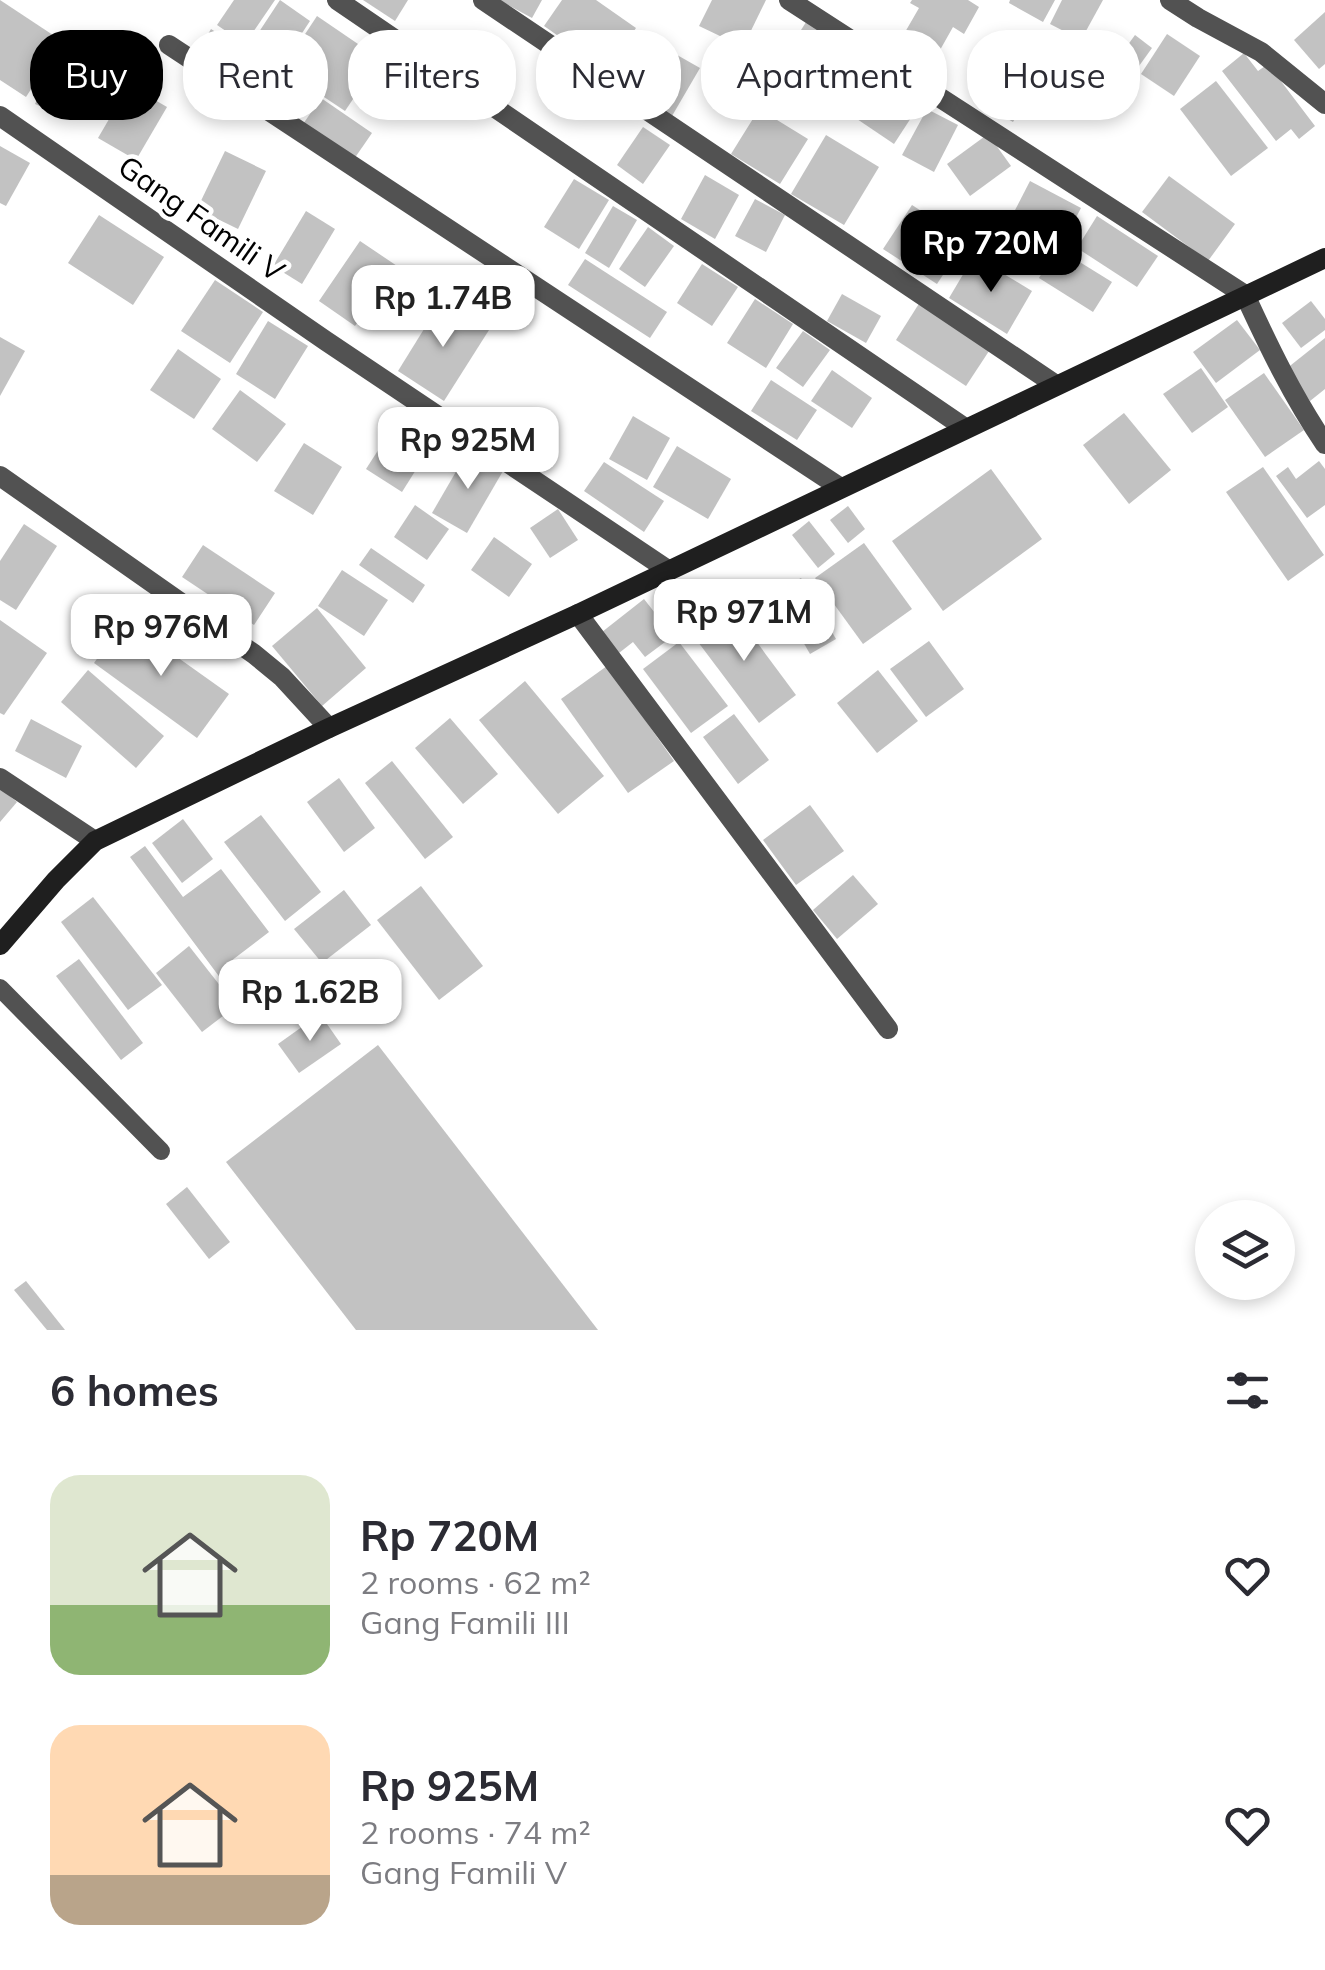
<!DOCTYPE html>
<html lang="en">
<head>
<meta charset="utf-8">
<style>
  body { margin:0; font-family:Mulish,sans-serif; background:#f7f7f7; color:#2b2b33; height:100vh; display:flex; flex-direction:column; font-size:38px; white-space:nowrap }
  * { box-sizing:border-box; margin:0 }
  p { font-size:32px; color:#7c7c81 }
  .icon { flex:none; width:55px; height:55px; fill:none; stroke:currentColor; stroke-width:2; stroke-linecap:round; stroke-linejoin:round }
  .map { position:relative; height:1330px; overflow:hidden }
  .details { display:flex; flex-direction:column; background:#fff; flex:1 }
  .details>* { flex:none }
  .guide { position:absolute; left:30px; top:30px; width:1265px; height:90px; display:flex; gap:20px }
  .fabs { position:absolute; left:1195px; top:1200px; display:grid; gap:20px }
  .fabs a { display:grid; place-items:center; width:100px; height:100px; border-radius:50%; background:#fff; box-shadow:0 5px 15px #0003; font-size:50px }
  .price { position:absolute; translate:-50% -85px; padding:0 22px; border-radius:20px; background:#fff; color:#222; font-size:32px; line-height:65px; filter:drop-shadow(0 2px 5px #0008) }
  .price::after { content:''; position:absolute; left:50%; top:60px; width:30px; height:22px; margin-left:-15px; background:inherit; clip-path:polygon(0 0,100% 0,50% 100%) }
  .price.selected { background:#000; color:#fff }
  ul { padding:0; list-style:none }
  li { display:flex; align-items:center; gap:30px; height:250px; padding:0 50px }
  li span { display:grid; place-items:center; flex:none; width:280px; height:200px; border-radius:30px; color:#555 }
  li>.icon { margin-inline-start:auto }
  span .icon { width:120px; height:120px; fill:#fffc; stroke-width:1 }
  li b { font-size:42px }
  h2 { display:flex; justify-content:space-between; align-items:center; height:120px; padding:0 50px; font-size:42px }
  .tag { padding:0 35px; border-radius:40px; background:#fff; box-shadow:0 5px 15px #0003; font-size:35px; line-height:90px }
  .tag.selected { background:#000; color:#fff }
  .map>svg:first-child { display:block }
</style>
</head>
<body>
<div class="map">
<svg width="1325" height="1330" viewBox="0 0 1325 1330">
  <rect width="100%" height="100%" fill="#fff"/>
  <g fill="#c2c2c2">
    <polygon points="0,0 62,41 26,97 0,80"/>
    <polygon points="234,0 275,0 245,44 217,25"/>
    <polygon points="280,0 310,21 281,65 251,44"/>
    <polygon points="363,0 408,0 395,21"/>
    <polygon points="499,0 542,0 532,18"/>
    <polygon points="562,0 596,0 636,28 607,70 544,26"/>
    <polygon points="712,0 766,0 743,47 699,26"/>
    <polygon points="912,0 968,0 979,7 964,34 953,27 931,66 897,46 919,8 910,3"/>
    <polygon points="1010,0 1055,0 1043,22 1009,3"/>
    <polygon points="1062,0 1103,0 1081,40 1050,24"/>
    <polygon points="1325,12 1325,64 1319,69 1294,40"/>
    <polygon points="317,16 380,59 345,111 282,69"/>
    <polygon points="808,19 842,41 816,82 782,60"/>
    <polygon points="211,29 272,68 255,94 195,56"/>
    <polygon points="1167,34 1200,56 1174,96 1141,74"/>
    <polygon points="1135,35 1152,48 1126,84 1109,71"/>
    <polygon points="66,43 98,59 84,88 52,72"/>
    <polygon points="656,43 700,68 672,116 629,90"/>
    <polygon points="1006,49 1043,71 1013,122 976,101"/>
    <polygon points="1244,53 1258,71 1268,64 1315,126 1299,139 1291,129 1276,141 1222,71"/>
    <polygon points="845,57 874,72 850,119 820,103"/>
    <polygon points="886,76 922,101 894,144 857,119"/>
    <polygon points="1216,81 1268,148 1231,176 1180,109"/>
    <polygon points="45,82 78,95 68,118 35,104"/>
    <polygon points="129,85 167,107 136,160 98,138"/>
    <polygon points="321,98 372,133 352,162 301,127"/>
    <polygon points="759,109 808,139 780,184 731,154"/>
    <polygon points="927,109 958,125 934,172 902,155"/>
    <polygon points="643,127 670,145 643,184 617,165"/>
    <polygon points="988,134 1011,166 970,196 947,164"/>
    <polygon points="826,135 879,167 844,225 791,194"/>
    <polygon points="0,146 30,163 6,206 0,203"/>
    <polygon points="225,151 266,171 238,229 197,209"/>
    <polygon points="705,175 739,195 715,239 681,219"/>
    <polygon points="1169,176 1235,224 1208,261 1142,212"/>
    <polygon points="574,179 609,200 579,249 544,227"/>
    <polygon points="1030,181 1081,208 1061,246 1011,218"/>
    <polygon points="755,199 785,215 766,252 735,236"/>
    <polygon points="912,205 966,240 937,284 883,249"/>
    <polygon points="613,206 637,220 609,268 585,253"/>
    <polygon points="306,211 335,229 302,284 273,266"/>
    <polygon points="982,212 1044,244 1030,272 968,240"/>
    <polygon points="99,215 164,257 133,305 68,263"/>
    <polygon points="1097,216 1158,256 1137,287 1077,248"/>
    <polygon points="648,227 674,246 645,287 619,269"/>
    <polygon points="360,241 406,272 395,289 385,282 355,326 319,301"/>
    <polygon points="1057,248 1112,282 1093,312 1039,278"/>
    <polygon points="974,256 1032,291 1007,334 949,298"/>
    <polygon points="585,259 667,312 650,338 568,285"/>
    <polygon points="702,264 738,287 712,326 677,303"/>
    <polygon points="215,280 263,312 230,363 181,331"/>
    <polygon points="842,294 881,316 866,343 827,321"/>
    <polygon points="755,299 793,324 766,368 727,343"/>
    <polygon points="442,300 489,330 444,401 398,371"/>
    <polygon points="1311,301 1325,319 1325,330 1301,348 1282,323"/>
    <polygon points="920,302 991,348 966,386 896,340"/>
    <polygon points="1237,320 1260,350 1216,383 1193,352"/>
    <polygon points="268,321 308,346 275,399 236,374"/>
    <polygon points="803,331 830,350 803,387 776,368"/>
    <polygon points="0,337 25,351 0,396"/>
    <polygon points="1325,338 1325,389 1310,401 1286,369"/>
    <polygon points="178,349 221,379 194,419 150,390"/>
    <polygon points="1201,368 1228,407 1192,433 1163,394"/>
    <polygon points="832,370 872,398 852,428 811,401"/>
    <polygon points="1264,373 1304,430 1265,457 1225,400"/>
    <polygon points="771,380 817,410 797,440 751,411"/>
    <polygon points="240,390 286,424 257,462 212,429"/>
    <polygon points="406,407 441,430 402,492 366,469"/>
    <polygon points="1124,413 1171,470 1129,504 1083,445"/>
    <polygon points="633,416 670,438 647,480 609,459"/>
    <polygon points="304,443 342,467 313,515 274,491"/>
    <polygon points="677,446 731,479 708,519 653,487"/>
    <polygon points="468,451 503,471 467,533 432,513"/>
    <polygon points="1319,461 1325,469 1325,505 1307,518 1276,476 1288,467 1296,479"/>
    <polygon points="604,462 664,501 644,532 584,491"/>
    <polygon points="1263,467 1324,555 1288,581 1226,492"/>
    <polygon points="991,469 1042,539 943,611 892,541"/>
    <polygon points="415,505 449,529 427,560 394,537"/>
    <polygon points="848,506 865,529 848,543 830,520"/>
    <polygon points="558,509 578,540 550,558 530,528"/>
    <polygon points="809,521 835,554 818,568 792,535"/>
    <polygon points="24,524 57,546 16,610 0,600 0,561"/>
    <polygon points="494,537 532,564 509,597 471,570"/>
    <polygon points="864,543 912,609 863,644 815,578"/>
    <polygon points="203,545 275,593 254,625 182,577"/>
    <polygon points="371,548 425,585 413,603 359,565"/>
    <polygon points="342,570 388,600 364,636 318,606"/>
    <polygon points="801,578 836,639 810,654 775,593"/>
    <polygon points="644,599 673,636 645,657 633,642 619,653 602,632"/>
    <polygon points="730,606 796,695 759,723 692,634"/>
    <polygon points="317,608 366,668 322,706 272,646"/>
    <polygon points="0,620 47,653 4,715 0,713"/>
    <polygon points="125,620 229,694 197,738 94,663"/>
    <polygon points="929,641 964,689 926,717 890,669"/>
    <polygon points="679,642 728,706 691,733 643,669"/>
    <polygon points="607,666 674,761 628,793 561,699"/>
    <polygon points="88,670 164,736 136,768 61,702"/>
    <polygon points="878,670 918,721 877,753 837,703"/>
    <polygon points="525,681 604,776 558,814 479,720"/>
    <polygon points="734,714 769,760 738,784 703,737"/>
    <polygon points="450,718 498,774 463,804 415,748"/>
    <polygon points="31,719 82,746 66,778 15,751"/>
    <polygon points="392,761 453,837 425,859 365,783"/>
    <polygon points="339,778 375,828 344,852 307,802"/>
    <polygon points="0,788 17,802 0,822"/>
    <polygon points="810,805 844,851 796,885 763,840"/>
    <polygon points="261,815 321,892 285,921 224,842"/>
    <polygon points="183,819 213,859 182,883 152,843"/>
    <polygon points="145,846 183,897 221,869 269,932 231,961 237,968 221,979 130,857"/>
    <polygon points="853,875 878,904 837,939 813,910"/>
    <polygon points="421,886 483,966 439,1000 377,920"/>
    <polygon points="344,890 371,925 322,963 294,929"/>
    <polygon points="93,897 162,985 128,1010 61,922"/>
    <polygon points="189,946 236,1006 202,1032 156,973"/>
    <polygon points="79,959 143,1043 121,1060 56,976"/>
    <polygon points="320,1014 341,1044 299,1073 278,1044"/>
    <polygon points="378,1045 598,1330 356,1330 226,1162"/>
    <polygon points="187,1187 230,1242 209,1259 166,1204"/>
    <polygon points="26,1281 65,1330 47,1330 14,1290"/>
  </g>
  <g fill="none" stroke-linecap="round" stroke-linejoin="round">
    <polyline stroke="#525252" stroke-width="18" points="0,988 161,1151"/>
    <g stroke="#525252" stroke-width="20">
      <polyline points="337,0 965,428"/>
      <polyline points="483,0 1056,385"/>
      <path d="M789 0 1245 295C1269 347 1293 397 1325 444"/>
      <polyline points="1170,0 1198,18 1261,52 1325,104"/>
      <polyline points="169,45 841,488"/>
      <polyline points="0,116 326,341 668,570"/>
      <polyline points="0,476 254,654 282,677 329,728"/>
      <polyline points="578,614 888,1029"/>
      <polyline points="0,778 95,841"/>
    </g>
    <polyline stroke="#1f1f1f" stroke-width="20" points="0,945 56,880 95,841 329,728 578,614 1325,258"/>
  </g>
  <g text-anchor="middle" stroke-width="9" stroke-linejoin="round" paint-order="stroke">
    <g font-size="30" fill="#000" stroke="#fff">
      <text transform="translate(201 219) rotate(35)" y="10">Gang Famili V</text>
    </g>
  </g>
</svg>
<div class="fabs">
<a><svg class="icon" aria-label="layers" viewBox="0 0 24 24"><path d="M12 4l9 5-9 5-9-5zM3 14l9 5 9-5"/></svg></a>
</div>
<b class="price selected" style="left:991px;top:295px">Rp 720M</b>
<b class="price" style="left:443px;top:350px">Rp 1.74B</b>
<b class="price" style="left:468px;top:492px">Rp 925M</b>
<b class="price" style="left:744px;top:664px">Rp 971M</b>
<b class="price" style="left:161px;top:679px">Rp 976M</b>
<b class="price" style="left:310px;top:1044px">Rp 1.62B</b>
<div class="guide">
<a class="tag selected">Buy</a>
<a class="tag">Rent</a>
<a class="tag">Filters</a>
<a class="tag">New</a>
<a class="tag">Apartment</a>
<a class="tag">House</a>
</div>
</div>
<section class="details">
<h2>6 homes<svg class="icon" aria-label="filters" viewBox="0 0 24 24"><path d="M4 7h16M4 17h16"/><circle cx="9" cy="7" r="2"/><circle cx="15" cy="17" r="2"/></svg></h2>
<ul>
<li><span style="background:linear-gradient(#dfe7d0 65%,#8fb573 0)"><svg class="icon" aria-label="home" viewBox="0 0 24 24"><path d="M3 11l9-7 9 7M6 9v11h12V9"/></svg></span><div><b>Rp 720M</b><p>2 rooms · 62 m²</p><p>Gang Famili III</p></div><svg class="icon" aria-label="heart" viewBox="0 0 24 24"><path d="M12 20l-8-8c-3-5 5-10 8-4 3-6 11-1 8 4z"/></svg></li>
<li><span style="background:linear-gradient(#ffd9b3 75%,#b9a48a 0)"><svg class="icon" aria-label="home" viewBox="0 0 24 24"><path d="M3 11l9-7 9 7M6 9v11h12V9"/></svg></span><div><b>Rp 925M</b><p>2 rooms · 74 m²</p><p>Gang Famili V</p></div><svg class="icon" aria-label="heart" viewBox="0 0 24 24"><path d="M12 20l-8-8c-3-5 5-10 8-4 3-6 11-1 8 4z"/></svg></li>
</ul>
</section>
</body>
</html>
